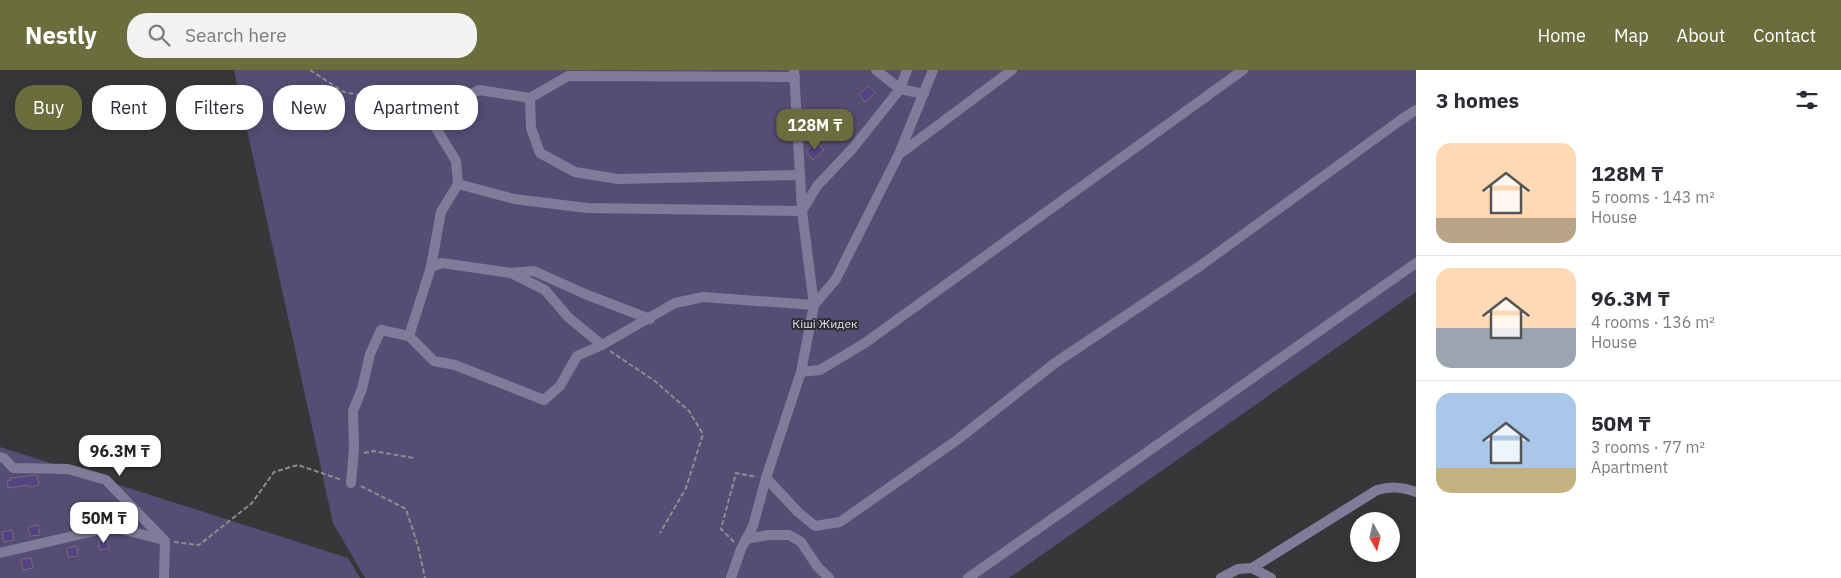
<!DOCTYPE html>
<html lang="en">
<head>
<meta charset="utf-8">
<style>
  body { margin:0; font-family:"IBM Plex Sans",sans-serif; background:#f2f2f3; color:#2b2b33; height:100vh; display:flex; flex-direction:column; font-size:19px; white-space:nowrap }
  * { box-sizing:border-box; margin:0 }
  p { font-size:16px; color:#7c7c81 }
  .icon { flex:none; width:28px; height:28px; fill:none; stroke:currentColor; stroke-width:2; stroke-linecap:round; stroke-linejoin:round }
  .map { position:relative; flex:1; overflow:hidden }
  .panel { display:flex; flex-direction:column; background:#fff; width:425px }
  .panel>* { flex:none }
  .hud { position:absolute; left:15px; top:15px; width:475px; height:45px; display:flex; gap:10px }
  .needle { width:32px; rotate:172deg }
  .tools { position:absolute; left:1350px; top:442px; display:grid; gap:10px }
  .tools a { display:grid; place-items:center; width:50px; height:50px; border-radius:50%; background:#fff; box-shadow:0 2px 12px #0003; font-size:25px }
  .price { position:absolute; translate:-50% -42px; padding:0 11px; border-radius:10px; background:#fff; color:#222; font-size:16px; line-height:32px; filter:drop-shadow(0 1px 2px #0008) }
  .price::after { content:''; position:absolute; left:50%; top:30px; width:15px; height:11px; margin-left:-8px; background:inherit; clip-path:polygon(0 0,100% 0,50% 100%) }
  .price.on { background:#6a6e3c; color:#fff }
  ul { padding:0; list-style:none }
  li { display:flex; align-items:center; gap:15px; height:125px; padding:0 20px }
  li+li { border-top:1px solid #e1e1e2 }
  li span { display:grid; place-items:center; flex:none; width:140px; height:100px; border-radius:15px; color:#555 }
  li>.icon { margin-inline-start:auto }
  span .icon { width:60px; height:60px; fill:#fffc; stroke-width:1 }
  li b { font-size:21px }
  h2 { display:flex; justify-content:space-between; align-items:center; height:60px; padding:0 20px; font-size:21px }
  .pill { padding:0 18px; border-radius:20px; background:#fff; box-shadow:0 2px 12px #0003; font-size:18px; line-height:45px }
  .pill.on { background:#6a6e3c; color:#fff }
  header { display:flex; align-items:center; gap:30px; box-sizing:border-box; height:70px; padding:0 25px; background:#6a6e3c; color:#fff }
  header strong { font-size:24px }
  nav { display:flex; gap:28px; margin-inline-start:auto; font-size:18px }
  .search { width:350px; height:45px; background:#f2f2f3; display:flex; align-items:center; gap:12px; box-sizing:border-box; padding:0 18px; border-radius:20px; color:#7c7c81; font-size:19px }
  main { display:flex; flex:1; min-height:0 }
  .map>svg:first-child { display:block }
</style>
</head>
<body>
<header>
<strong>Nestly</strong>
<div class="search"><svg class="icon" aria-label="search" viewBox="0 0 24 24"><circle cx="10" cy="10" r="6"/><path d="M15 15l6 6"/></svg>Search here</div>
<nav><a>Home</a><a>Map</a><a>About</a><a>Contact</a></nav>
</header>
<main>
<div class="map">
<svg width="1416" height="508" viewBox="0 0 1416 508">
  <rect width="100%" height="100%" fill="#37373a"/>
  <g fill="#564d74">
    <polygon points="234,0 1416,0 1416,222 1009,508 365,508 333,453"/>
    <polygon points="0,377 348,488 360,508 0,508"/>
  </g>
  <g fill="#544282" stroke="#706f73">
    <polygon points="869,16 875,23 865,32 859,24"/>
    <polygon points="816,72 824,80 813,90 806,81"/>
    <polygon points="37,405 39,415 29,417 29,415 8,418 7,411 11,410 10,408"/>
    <polygon points="77,445 79,454 70,456 68,446"/>
    <polygon points="38,455 40,465 30,466 28,457"/>
    <polygon points="12,460 14,470 4,472 2,462"/>
    <polygon points="107,469 109,478 100,480 98,471"/>
    <polygon points="77,476 78,486 68,487 67,478"/>
    <polygon points="31,488 33,498 23,500 21,489"/>
  </g>
  <g fill="none" stroke-linecap="round" stroke-linejoin="round">
    <g stroke="#8d8d90" stroke-width="2" stroke-dasharray="5 2.5" stroke-linecap="butt">
      <polyline points="310,0 344,22 413,36 421,42"/>
      <polyline points="610,281 655,311 689,341 703,364 686,418 660,463"/>
      <polyline points="364,383 373,381 414,388"/>
      <polyline points="361,416 406,439 418,476 425,508"/>
      <polyline points="174,472 199,475 252,433 274,402 298,395 342,410"/>
      <polyline points="734,472 721,459 736,403 757,407"/>
    </g>
    <g stroke="#817b9a" stroke-width="10">
      <polyline points="876,0 900,19 924,24"/>
      <polyline points="795,7 568,6 530,28 531,58 540,83 575,102 618,109 800,105"/>
      <polyline points="901,83 1012,0"/>
      <polyline points="458,114 514,129 587,138 802,141 794,0"/>
      <polyline points="431,197 441,142 458,114 456,91 431,50 432,43 479,20 530,28"/>
      <polyline points="511,203 534,201 585,224 650,249"/>
      <polyline points="814,235 836,209 899,84 933,0"/>
      <polyline points="409,266 431,197 442,193 511,203 545,220 568,247 602,275"/>
      <polyline points="801,302 820,300 865,273 1243,0"/>
      <polyline points="0,387 4,388 13,398 68,399 106,410 165,471 164,508"/>
      <polyline points="766,408 798,442 815,456 840,452 957,370 1055,293 1200,196 1402,49 1416,40"/>
      <polyline points="351,413 354,379 353,341 362,319 370,284 381,260 409,266 434,291 455,295 544,330 560,316 577,286 602,275 675,233 703,227 814,235"/>
      <polyline points="746,469 768,465 789,465 801,472 817,496 829,508"/>
      <polyline points="0,483 112,457 164,470"/>
      <polyline points="1252,498 1271,508"/>
      <polyline points="731,508 741,479 753,456 766,408 801,302 814,235 802,141 817,116 853,78 900,19 907,0"/>
      <polyline points="968,508 1416,193"/>
      <path d="M1221 508 1238 499 1252 498 1377 420C1391 416 1402 417 1416 422"/>
    </g>
  </g>
  <g text-anchor="middle" stroke-width="4" stroke-linejoin="round" paint-order="stroke">
    <g font-size="12" fill="#e1ddf1" stroke="#2d2d30">
      <text x="825" y="258">Кіші Жидек</text>
    </g>
  </g>
</svg>
<div class="tools">
<a><svg class="needle" viewBox="-14 -14 28 28"><path d="M0-13l5 13h-10z" fill="#e53935"/><path d="M0 13l5-13h-10z" fill="#7c7c81"/></svg></a>
</div>
<b class="price on" style="left:815px;top:81px">128M ₸</b>
<b class="price" style="left:120px;top:407px">96.3M ₸</b>
<b class="price" style="left:104px;top:474px">50M ₸</b>
<div class="hud">
<a class="pill on">Buy</a>
<a class="pill">Rent</a>
<a class="pill">Filters</a>
<a class="pill">New</a>
<a class="pill">Apartment</a>
</div>
</div>
<section class="panel">
<h2>3 homes<svg class="icon" aria-label="filters" viewBox="0 0 24 24"><path d="M4 7h16M4 17h16"/><circle cx="9" cy="7" r="2"/><circle cx="15" cy="17" r="2"/></svg></h2>
<ul>
<li><span style="background:linear-gradient(#ffd9b3 75%,#b9a48a 0)"><svg class="icon" aria-label="home" viewBox="0 0 24 24"><path d="M3 11l9-7 9 7M6 9v11h12V9"/></svg></span><div><b>128M ₸</b><p>5 rooms · 143 m²</p><p>House</p></div></li>
<li><span style="background:linear-gradient(#ffd9b3 60%,#9aa5b1 0)"><svg class="icon" aria-label="home" viewBox="0 0 24 24"><path d="M3 11l9-7 9 7M6 9v11h12V9"/></svg></span><div><b>96.3M ₸</b><p>4 rooms · 136 m²</p><p>House</p></div></li>
<li><span style="background:linear-gradient(#a9c7e8 75%,#c2b280 0)"><svg class="icon" aria-label="home" viewBox="0 0 24 24"><path d="M3 11l9-7 9 7M6 9v11h12V9"/></svg></span><div><b>50M ₸</b><p>3 rooms · 77 m²</p><p>Apartment</p></div></li>
</ul>
</section>
</main>
</body>
</html>
